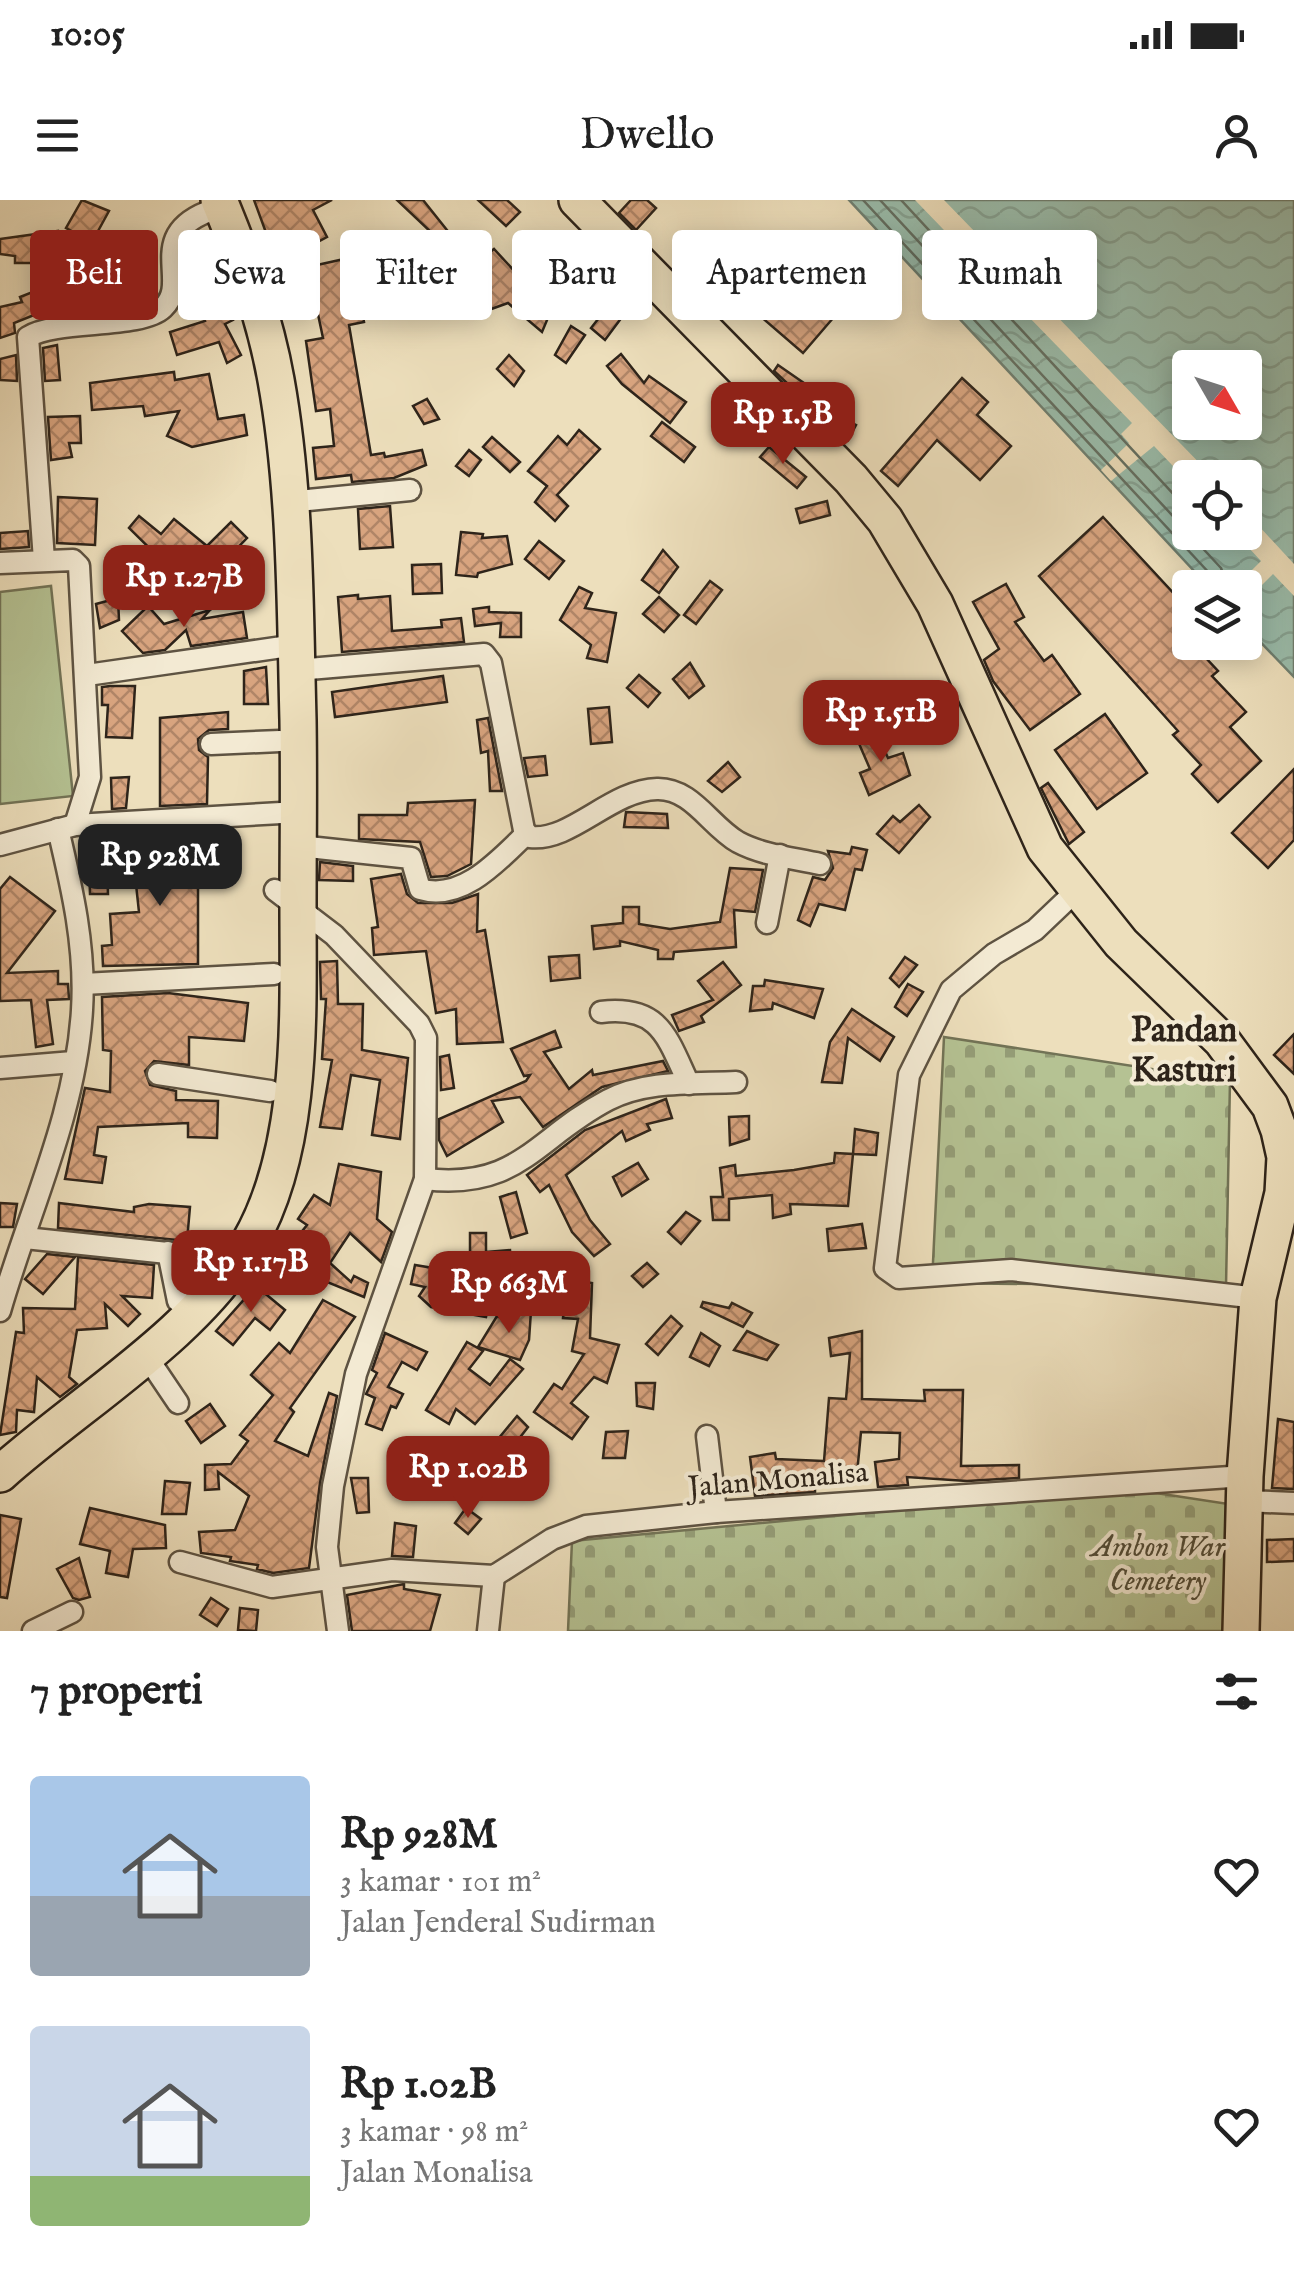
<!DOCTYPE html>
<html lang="id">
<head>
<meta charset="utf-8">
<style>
  body { margin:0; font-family:"IM FELL English",serif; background:#f6f6f6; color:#222; height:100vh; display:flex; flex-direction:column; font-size:38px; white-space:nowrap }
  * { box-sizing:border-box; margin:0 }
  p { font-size:32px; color:#767676 }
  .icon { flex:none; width:55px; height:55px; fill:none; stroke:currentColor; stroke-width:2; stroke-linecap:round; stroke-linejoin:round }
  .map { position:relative; height:1431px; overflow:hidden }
  .panel { display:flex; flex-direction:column; background:#fff; flex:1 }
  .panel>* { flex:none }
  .banner { position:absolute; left:30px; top:30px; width:1235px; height:90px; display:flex; gap:20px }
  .needle { width:65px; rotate:129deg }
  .buttons { position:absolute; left:1172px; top:150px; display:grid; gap:20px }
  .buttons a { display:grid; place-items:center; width:90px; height:90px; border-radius:10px; background:#fff; box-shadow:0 5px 25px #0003; font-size:50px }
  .price { position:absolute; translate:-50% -85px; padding:0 22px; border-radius:20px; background:#8f2418; color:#fff; font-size:32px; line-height:65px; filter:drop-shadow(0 2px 5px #0008) }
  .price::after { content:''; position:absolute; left:50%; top:60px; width:30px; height:22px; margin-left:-15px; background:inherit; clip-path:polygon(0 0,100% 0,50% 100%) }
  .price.current { background:#222; color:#fff }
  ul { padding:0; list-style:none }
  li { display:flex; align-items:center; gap:30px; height:250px; padding:0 30px }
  li span { display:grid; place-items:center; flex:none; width:280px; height:200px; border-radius:10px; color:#555 }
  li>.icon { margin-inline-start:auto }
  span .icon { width:120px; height:120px; fill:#fffc; stroke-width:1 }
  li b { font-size:42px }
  h2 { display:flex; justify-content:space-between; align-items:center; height:120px; padding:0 30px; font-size:42px }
  .pill { padding:0 35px; border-radius:10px; background:#fff; box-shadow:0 5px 25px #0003; font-size:35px; line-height:90px }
  .pill.current { background:#8f2418; color:#fff }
  .status { display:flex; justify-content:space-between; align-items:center; height:70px; padding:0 50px; background:#fff; direction:ltr }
  .status svg { height:28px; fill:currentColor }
  header { display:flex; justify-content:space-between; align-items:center; height:130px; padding:0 30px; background:#fff; font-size:45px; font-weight:600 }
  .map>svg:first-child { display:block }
</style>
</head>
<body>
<div class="status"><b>10:05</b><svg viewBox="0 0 49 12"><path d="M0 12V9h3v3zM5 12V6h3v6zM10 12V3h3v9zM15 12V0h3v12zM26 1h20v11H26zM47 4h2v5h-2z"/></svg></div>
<header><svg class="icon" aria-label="menu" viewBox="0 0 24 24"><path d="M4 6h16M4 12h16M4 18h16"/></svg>Dwello<svg class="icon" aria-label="person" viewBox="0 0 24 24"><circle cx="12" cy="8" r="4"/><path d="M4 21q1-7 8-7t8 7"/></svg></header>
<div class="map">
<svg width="1294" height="1431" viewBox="0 0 1294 1431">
  <defs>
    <pattern id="cemetery-stones" width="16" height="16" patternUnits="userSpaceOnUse" patternTransform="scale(2.5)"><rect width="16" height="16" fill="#b5c293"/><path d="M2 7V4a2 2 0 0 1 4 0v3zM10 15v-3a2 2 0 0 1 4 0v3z" fill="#949d77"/></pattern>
    <pattern id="water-waves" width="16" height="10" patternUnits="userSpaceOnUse" patternTransform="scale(2.5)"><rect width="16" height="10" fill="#9abdac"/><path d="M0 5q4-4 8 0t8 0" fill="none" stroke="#85a293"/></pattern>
    <pattern id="building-cross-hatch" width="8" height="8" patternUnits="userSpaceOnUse" patternTransform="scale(2.5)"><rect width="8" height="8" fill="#d8a47f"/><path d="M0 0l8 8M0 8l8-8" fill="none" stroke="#b08567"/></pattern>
  </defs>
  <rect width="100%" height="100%" fill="#eddfbc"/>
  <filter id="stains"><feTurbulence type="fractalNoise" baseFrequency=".002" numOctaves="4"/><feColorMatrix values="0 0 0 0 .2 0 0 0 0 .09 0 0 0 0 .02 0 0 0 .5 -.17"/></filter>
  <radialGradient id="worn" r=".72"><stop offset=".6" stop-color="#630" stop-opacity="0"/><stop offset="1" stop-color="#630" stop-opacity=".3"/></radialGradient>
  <g fill="url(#cemetery-stones)" stroke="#727356" stroke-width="2.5">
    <polygon points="944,837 1230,881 1226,1086 932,1083"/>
    <polygon points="1156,1293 1235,1305 1226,1431 568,1431 572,1341 1044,1296"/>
  </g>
  <polygon fill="#b5c293" stroke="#727356" stroke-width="2.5" points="51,386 73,596 0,604 0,392"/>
  <path fill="url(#water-waves)" stroke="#6f8072" stroke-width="2.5" fill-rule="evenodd" d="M849 0H1294V477L1245 426V388L1209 387ZM1190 168H1245V222H1190ZM1190 278H1245V332H1190Z"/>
  <g fill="#eddfbc">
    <polygon points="915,0 944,0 1213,277 1190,278 1190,284 1154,246 1111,281 1101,270 1129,243 1121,234 1132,223 984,71 947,103 937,92 970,57"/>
    <polygon points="1245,311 1294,364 1294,396 1273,374 1245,402 1245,388 1235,387 1261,361 1235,333 1245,332"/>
  </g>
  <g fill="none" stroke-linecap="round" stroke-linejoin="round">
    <g stroke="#647063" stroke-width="2.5">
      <polyline points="863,0 1212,376 1215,388"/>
      <polyline points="880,0 1221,368 1228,388"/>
      <polyline points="901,0 1190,312"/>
    </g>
  </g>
  <g fill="url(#building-cross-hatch)" stroke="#2e241a" stroke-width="2.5">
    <polygon points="82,0 109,11 92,42 66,28"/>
    <polygon points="254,0 332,0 313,10 327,37 280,62 262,45 268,38"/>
    <polygon points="397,0 423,0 474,64 494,49 532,90 528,95 550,113 542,132 508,103 483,112 439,74 414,104 401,80 397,82 392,63 440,52 428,37 432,33"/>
    <polygon points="478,0 507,0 520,12 506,26"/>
    <polygon points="631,0 647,0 656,8 636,30 619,13"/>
    <polygon points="58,31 63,63 15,63 15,56 0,54 0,39"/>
    <polygon points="761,54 834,117 803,153 730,90"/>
    <polygon points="344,59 352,93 359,92 364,122 349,125 371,255 384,253 385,257 422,250 426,265 394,278 352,282 351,275 316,279 313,248 334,246 330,209 316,211 306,141 323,138 308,67"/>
    <polygon points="139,69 157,93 136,105 120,82"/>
    <polygon points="35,91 44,111 14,123 15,133 0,138 0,107 22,102 20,97"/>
    <polygon points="221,92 233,120 225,124 241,155 227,163 219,142 177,155 170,132 205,121 199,102"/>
    <polygon points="71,95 76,112 52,115 48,103"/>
    <polygon points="610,104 622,117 605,140 591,128"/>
    <polygon points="571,126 585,135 566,163 555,155"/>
    <polygon points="57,145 60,180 45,181 43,148"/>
    <polygon points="621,154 644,183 649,176 686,202 670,223 622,184 607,166"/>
    <polygon points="16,155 17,181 0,180 0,159"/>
    <polygon points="509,155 524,171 514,186 497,169"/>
    <polygon points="778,165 840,208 835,214 856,225 848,240 774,171"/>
    <polygon points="174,172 175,180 209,174 218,219 244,215 247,235 192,247 167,236 179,211 145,216 143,206 92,210 90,183"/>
    <polygon points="962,178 988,202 977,215 1011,246 980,280 937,240 898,286 881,271"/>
    <polygon points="427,199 439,219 424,224 413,206"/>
    <polygon points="80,216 81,243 69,243 72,257 51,260 48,217"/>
    <polygon points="662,222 695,247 684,262 651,236"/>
    <polygon points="579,230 600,249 557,295 568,306 555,321 535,302 547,286 528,271 558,236 567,245"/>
    <polygon points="492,237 520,262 510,272 483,247"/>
    <polygon points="769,247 806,277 797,288 760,257"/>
    <polygon points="469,250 481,260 469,276 456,266"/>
    <polygon points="58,297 97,299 95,345 57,343"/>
    <polygon points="827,301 830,315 800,323 796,309"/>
    <polygon points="390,306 393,347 360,349 358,309"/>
    <polygon points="139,316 161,334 174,319 207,346 231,322 247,338 216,370 232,384 211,409 129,328"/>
    <polygon points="1103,317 1190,411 1176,426 1218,471 1212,476 1246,512 1230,527 1261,561 1218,602 1192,574 1201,565 1173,535 1178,531 1039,376"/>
    <polygon points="28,331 29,347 0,349 0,333"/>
    <polygon points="461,332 483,334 482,338 507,336 512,364 478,373 477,377 456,375"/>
    <polygon points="539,341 564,361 549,379 525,359"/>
    <polygon points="663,350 678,367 659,393 642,380"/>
    <polygon points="441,364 442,393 413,394 412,365"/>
    <polygon points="710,381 722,390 696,424 684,415"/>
    <polygon points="1006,384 1024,417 1015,422 1044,461 1052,455 1080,494 1030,530 993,481 984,460 999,449 973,402"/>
    <polygon points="579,387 592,393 585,408 616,413 607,462 587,458 591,445 560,420"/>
    <polygon points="358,395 358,399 390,396 392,431 442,427 441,420 461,418 464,442 342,452 338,397"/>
    <polygon points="659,397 679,415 664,432 643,414"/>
    <polygon points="118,398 119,420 100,428 96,404"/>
    <polygon points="148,406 164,424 210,410 202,419 243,412 247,438 191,446 186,430 165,450 143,453 122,431"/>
    <polygon points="489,407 489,412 521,413 521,437 500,437 501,423 475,426 473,409"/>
    <polygon points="690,463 704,486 689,498 673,479"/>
    <polygon points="266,467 268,504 244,504 244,471"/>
    <polygon points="639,475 660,493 648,507 627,488"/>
    <polygon points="443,476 447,502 335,517 332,492"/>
    <polygon points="110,486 135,486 132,538 106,537 108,505 102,505 102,487"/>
    <polygon points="609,507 612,542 591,544 588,509"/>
    <polygon points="228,512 228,529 209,530 198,539 199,550 208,557 207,604 160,606 160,518"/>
    <polygon points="1105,514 1147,573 1097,609 1055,550"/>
    <polygon points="488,518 502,591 490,591 488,551 481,553 477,520"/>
    <polygon points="876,531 888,558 903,553 910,575 869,595 860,573 870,569 857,539"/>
    <polygon points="545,556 547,575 528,577 524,558"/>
    <polygon points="728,562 740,577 722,592 708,581"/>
    <polygon points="1294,569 1294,640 1268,668 1232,633"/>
    <polygon points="129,577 126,608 112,609 111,578"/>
    <polygon points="1048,583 1084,632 1069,644 1041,588"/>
    <polygon points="475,600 471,664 447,676 431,677 420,642 359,639 359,615 407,615 408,603"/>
    <polygon points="919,605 930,617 899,653 877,634 893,616 900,622"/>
    <polygon points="626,612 667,614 668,628 624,627"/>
    <polygon points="200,640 204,682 198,683 198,764 103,766 102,746 112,745 110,714 139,712 132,647"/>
    <polygon points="852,647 867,650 862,670 855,669 845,710 819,704 810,726 798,720 813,677 825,680 833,668 828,651 850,654"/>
    <polygon points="320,662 353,666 353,681 319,680"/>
    <polygon points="107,664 108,694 90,694 89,665"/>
    <polygon points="730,668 763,670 755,712 734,710 736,747 674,752 673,759 658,759 658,750 620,741 620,746 594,749 592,726 623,723 623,707 639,707 639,724 670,729 720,722"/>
    <polygon points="401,674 407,694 418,703 452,703 478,694 477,732 485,730 503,842 457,844 456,809 436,813 426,751 374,755 372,728 378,727 371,679"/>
    <polygon points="10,677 55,711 7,773 58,771 58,784 68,784 69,799 47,800 53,844 36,847 31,800 0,801 0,689"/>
    <polygon points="579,755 580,778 551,781 549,757"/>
    <polygon points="905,757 917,765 899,787 890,778"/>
    <polygon points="337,761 338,804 363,804 362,850 408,858 400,939 372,935 380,880 351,875 342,929 320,927 332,860 322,859 326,799 321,799 320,762"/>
    <polygon points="723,762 741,785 701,816 704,822 679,831 672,815 713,800 698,781"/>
    <polygon points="765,780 823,789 814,818 773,803 772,809 750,811 753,786 764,786"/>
    <polygon points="908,784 923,792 907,816 895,807"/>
    <polygon points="168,793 248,803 244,841 189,837 189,865 154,861 145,871 150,885 176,891 176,900 218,901 217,938 188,937 188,923 98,927 94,955 106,957 102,983 65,979 85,888 110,892 111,851 103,850 102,797"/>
    <polygon points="852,809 894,837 880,861 848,838 842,883 822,882 830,842"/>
    <polygon points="555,831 561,847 544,852 569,889 592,870 593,875 663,861 668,871 602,887 543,927 520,897 492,901 503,922 447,956 439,940 439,919 526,881 530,875 524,876 511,849"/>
    <polygon points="1294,834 1294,874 1274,855"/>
    <polygon points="449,855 454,888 441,890 440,857"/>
    <polygon points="666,899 672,918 647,924 650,930 626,941 622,931 566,975 590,1020 610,1044 594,1056 572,1032 549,985 540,992 527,975 585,930"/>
    <polygon points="749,916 749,939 730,945 729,917"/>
    <polygon points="855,929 878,933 876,955 853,954"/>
    <polygon points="835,953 853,954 848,1006 790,1004 791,1014 773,1018 772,995 729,999 729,1020 713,1020 711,997 723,997 720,968 735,965 736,976 794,970 834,963"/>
    <polygon points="638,963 648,979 622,996 613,977"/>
    <polygon points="339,964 381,972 377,1019 392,1032 381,1062 350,1033 330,1063 351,1082 354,1076 368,1083 364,1097 320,1079 315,1090 279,1060 307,1025 298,1019 314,995 330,1005"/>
    <polygon points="516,992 527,1033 511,1038 500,997"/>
    <polygon points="0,1003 17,1004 13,1027 0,1027"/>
    <polygon points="59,1003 134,1012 134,1007 149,1004 190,1007 187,1041 58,1028"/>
    <polygon points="686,1012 700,1021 681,1044 668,1032"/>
    <polygon points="862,1024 866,1048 829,1051 827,1029"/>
    <polygon points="470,1033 486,1033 486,1052 510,1050 512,1074 493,1076 486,1117 431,1107 419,1096 425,1087 411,1084 415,1065 463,1073 464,1062 470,1062"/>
    <polygon points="47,1054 75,1057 43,1094 25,1079"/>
    <polygon points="78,1057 154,1065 152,1098 122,1096 140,1114 128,1126 105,1104 107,1128 77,1130 69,1177 77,1184 60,1197 37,1177 34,1212 17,1210 16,1232 0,1235 16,1132 24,1133 23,1108 75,1109"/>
    <polygon points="647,1063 658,1074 643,1087 632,1076"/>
    <polygon points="567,1079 592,1083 590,1138 619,1145 607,1183 594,1177 571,1203 588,1217 572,1239 534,1212 554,1184 562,1189 584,1154 572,1151 578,1119 563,1118"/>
    <polygon points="256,1086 285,1110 270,1130 255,1118 233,1145 216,1131"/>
    <polygon points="323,1100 355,1117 290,1208 294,1212 275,1241 308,1256 329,1193 337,1196 320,1283 309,1368 273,1373 257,1369 258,1365 230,1361 231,1357 201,1353 199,1332 235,1330 249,1296 218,1272 219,1289 205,1290 205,1265 231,1264 248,1241 240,1235 273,1195 251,1175 279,1143 290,1153"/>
    <polygon points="703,1102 729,1108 732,1103 752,1113 743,1127 701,1107"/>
    <polygon points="531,1111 529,1140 520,1160 478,1147 497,1116 512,1122 516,1114"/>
    <polygon points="671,1116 682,1126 658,1155 646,1144"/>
    <polygon points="747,1131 778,1145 767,1160 734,1150"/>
    <polygon points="862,1131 862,1199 925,1201 924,1190 963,1190 961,1266 1019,1265 1019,1278 967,1281 907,1277 908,1285 878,1287 875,1262 899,1259 900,1233 861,1232 857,1274 815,1280 815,1292 755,1296 750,1257 775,1253 776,1259 824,1261 829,1198 846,1199 850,1153 831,1156 829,1138"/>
    <polygon points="385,1133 427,1152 417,1170 402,1162 388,1187 403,1194 396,1208 391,1206 382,1230 366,1224 375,1198 366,1194 377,1173 372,1170"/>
    <polygon points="701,1133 720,1146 709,1166 690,1157"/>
    <polygon points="467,1142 483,1151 469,1169 490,1185 510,1159 523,1169 475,1224 456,1209 449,1224 426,1210"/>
    <polygon points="636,1183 655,1183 653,1209 637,1206"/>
    <polygon points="210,1204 225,1226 201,1243 186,1221"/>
    <polygon points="517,1216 528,1227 511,1249 499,1238"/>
    <polygon points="1278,1219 1294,1222 1294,1289 1272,1288"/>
    <polygon points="628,1231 625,1258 603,1258 606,1232"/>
    <polygon points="351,1278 368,1278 369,1312 357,1313"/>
    <polygon points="165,1281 190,1283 186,1314 162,1314"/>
    <polygon points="90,1308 165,1325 166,1348 133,1349 128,1377 106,1373 110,1351 80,1344"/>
    <polygon points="466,1308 481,1319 468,1334 455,1323"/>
    <polygon points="0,1315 21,1319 7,1398 0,1397"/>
    <polygon points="395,1323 416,1326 413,1357 392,1356"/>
    <polygon points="1294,1339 1294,1361 1267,1362 1267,1340"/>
    <polygon points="79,1358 90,1397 79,1400 73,1398 57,1369"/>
    <polygon points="404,1384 404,1389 440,1395 430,1431 352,1431 347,1395"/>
    <polygon points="211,1398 228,1409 217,1426 200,1415"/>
    <polygon points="240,1408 258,1410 256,1431 238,1430"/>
  </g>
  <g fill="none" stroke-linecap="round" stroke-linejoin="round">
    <g stroke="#5e5342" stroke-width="25">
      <g id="street">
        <polyline points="288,302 410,290"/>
        <path d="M44 360 28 137C57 119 141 129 163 108 191 82 145 37 207 12"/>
        <polyline points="0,363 73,360 79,366 90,577 75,625"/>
        <path d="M297 470 484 454 491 463 524 630 530 637C571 642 611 590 657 589 692 588 710 626 738 642 762 655 793 658 820 664"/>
        <polyline points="87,475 296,445"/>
        <polyline points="211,544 280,541"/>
        <polyline points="0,645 75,625 281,613"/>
        <path d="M299 646 411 658 420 689C462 702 499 660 526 634"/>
        <polyline points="275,690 334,735 419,824 426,838 425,979 356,1174 333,1286 327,1347 338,1431"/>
        <polyline points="1076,691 1035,730 994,754 951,790 909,875 885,1068 899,1078 1011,1070 1258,1098"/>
        <polyline points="767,723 780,655"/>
        <polyline points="83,784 274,774"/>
        <path d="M601 812C660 805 667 837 689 884"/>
        <polyline points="0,868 73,862"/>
        <polyline points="158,874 270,891"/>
        <path d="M425 979C519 990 535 938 608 900 646 880 694 884 736 882"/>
        <polyline points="25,1038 215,1058"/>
        <polyline points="168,1052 178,1101"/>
        <path d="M0 1111C28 1013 76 914 82 810 86 748 72 688 58 629"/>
        <polyline points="145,1154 178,1203"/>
        <polyline points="707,1236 716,1312"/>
        <polyline points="1244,1301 1294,1303"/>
        <polyline points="180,1362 272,1387 392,1370 494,1376 552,1339 586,1326 716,1312 1245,1276"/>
        <polyline points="33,1431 72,1412"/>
        <polyline points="488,1431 494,1376"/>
      </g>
    </g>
    <g stroke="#2e241a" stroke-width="40">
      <g id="highway">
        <polyline points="577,0 851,279 885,320 935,404 1045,648 1121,743 1222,841 1270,906 1279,930 1285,957 1283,993 1258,1098 1245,1276 1241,1431"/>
        <path d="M0 1274C79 1203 195 1135 249 1043 304 949 298 814 298 709 298 646 299 583 298 520 295 408 296 291 276 180 265 118 243 58 219 0"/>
      </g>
    </g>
    <use href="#street" stroke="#f3ead3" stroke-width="20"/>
    <use href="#highway" stroke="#eddfbc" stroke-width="35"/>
  </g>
  <g text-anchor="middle" stroke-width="8" stroke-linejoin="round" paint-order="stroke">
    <g font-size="30" fill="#2e241a" stroke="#f3ead3">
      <text transform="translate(778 1279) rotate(-5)" y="10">Jalan Monalisa</text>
    </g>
    <g font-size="30" font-style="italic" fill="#504c38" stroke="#f3ead3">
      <text x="1158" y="1356">Ambon War<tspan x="1158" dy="34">Cemetery</tspan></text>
    </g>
    <g font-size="35" font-weight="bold" fill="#2e241a" stroke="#f3ead3">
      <text x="1184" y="841">Pandan<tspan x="1184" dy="40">Kasturi</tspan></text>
    </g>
  </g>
  <rect width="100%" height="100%" filter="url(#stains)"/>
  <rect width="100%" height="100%" fill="url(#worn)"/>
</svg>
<div class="buttons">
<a><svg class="needle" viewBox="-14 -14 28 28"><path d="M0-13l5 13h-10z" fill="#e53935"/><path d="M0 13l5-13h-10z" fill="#767676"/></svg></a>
<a><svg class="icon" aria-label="locate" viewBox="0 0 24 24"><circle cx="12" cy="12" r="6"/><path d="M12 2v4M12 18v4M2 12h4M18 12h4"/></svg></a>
<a><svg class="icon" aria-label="layers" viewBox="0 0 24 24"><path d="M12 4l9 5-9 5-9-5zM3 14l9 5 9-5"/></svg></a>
</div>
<b class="price" style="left:783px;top:267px">Rp 1.5B</b>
<b class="price" style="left:184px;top:430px">Rp 1.27B</b>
<b class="price" style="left:881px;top:565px">Rp 1.51B</b>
<b class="price current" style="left:160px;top:709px">Rp 928M</b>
<b class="price" style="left:251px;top:1115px">Rp 1.17B</b>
<b class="price" style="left:509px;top:1136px">Rp 663M</b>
<b class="price" style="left:468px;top:1321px">Rp 1.02B</b>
<div class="banner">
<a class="pill current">Beli</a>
<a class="pill">Sewa</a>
<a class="pill">Filter</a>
<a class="pill">Baru</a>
<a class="pill">Apartemen</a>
<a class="pill">Rumah</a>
</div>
</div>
<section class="panel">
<h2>7 properti<svg class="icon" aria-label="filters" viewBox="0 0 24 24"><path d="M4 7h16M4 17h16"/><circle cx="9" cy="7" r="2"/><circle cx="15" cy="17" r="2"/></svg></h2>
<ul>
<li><span style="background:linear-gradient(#a9c7e8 60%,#9aa5b1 0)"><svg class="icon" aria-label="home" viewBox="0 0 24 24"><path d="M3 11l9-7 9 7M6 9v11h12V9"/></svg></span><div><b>Rp 928M</b><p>3 kamar · 101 m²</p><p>Jalan Jenderal Sudirman</p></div><svg class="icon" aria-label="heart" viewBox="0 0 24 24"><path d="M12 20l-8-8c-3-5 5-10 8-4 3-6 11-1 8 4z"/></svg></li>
<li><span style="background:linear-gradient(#c9d6e8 75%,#8fb573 0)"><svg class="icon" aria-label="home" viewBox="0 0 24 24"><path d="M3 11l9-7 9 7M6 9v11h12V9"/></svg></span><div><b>Rp 1.02B</b><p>3 kamar · 98 m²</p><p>Jalan Monalisa</p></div><svg class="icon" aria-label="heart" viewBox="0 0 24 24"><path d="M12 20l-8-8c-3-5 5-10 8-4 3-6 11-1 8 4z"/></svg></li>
</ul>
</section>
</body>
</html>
